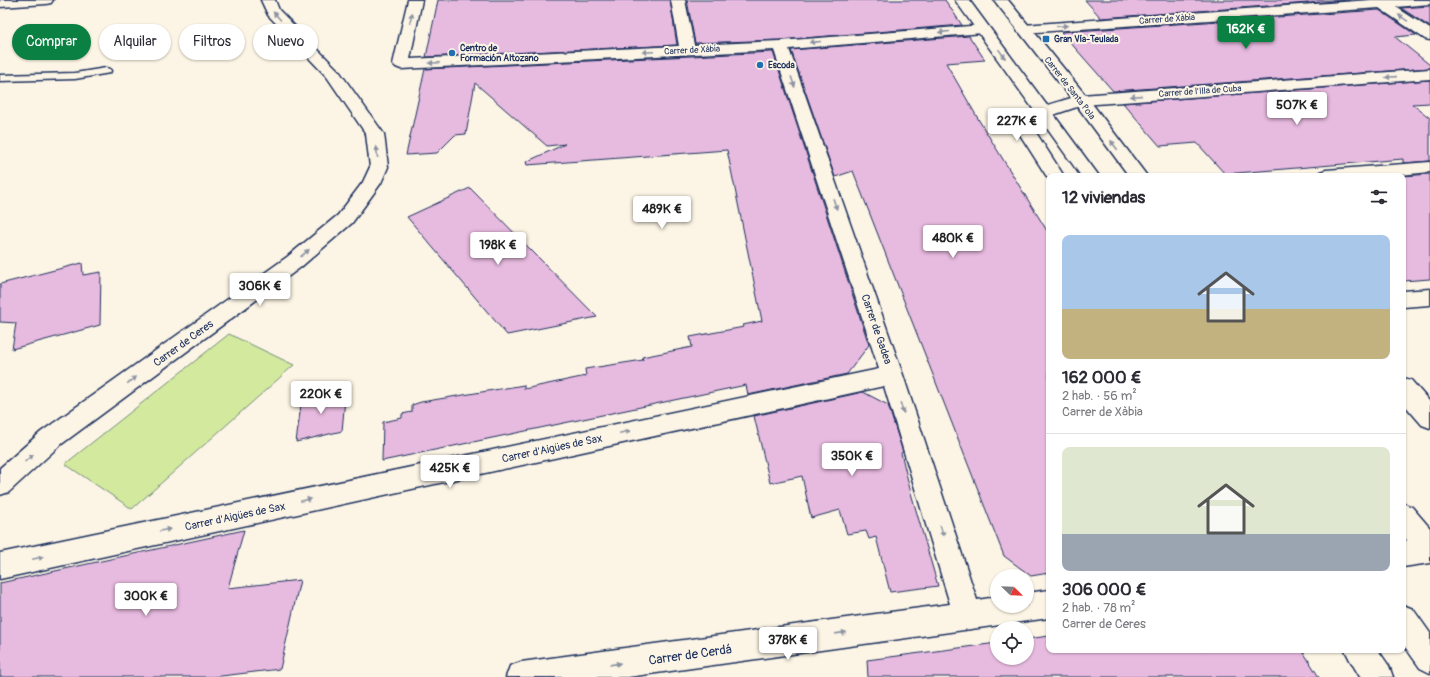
<!DOCTYPE html>
<html lang="es">
<head>
<meta charset="utf-8">
<style>
  body { margin:0; font-family:Pangolin,sans-serif; background:#f2f2f3; color:#2b2b33; height:100vh; display:flex; flex-direction:column; font-size:15px; white-space:nowrap }
  * { box-sizing:border-box; margin:0 }
  p { font-size:13px; color:#7c7c81 }
  .icon { flex:none; width:22px; height:22px; fill:none; stroke:currentColor; stroke-width:2; stroke-linecap:round; stroke-linejoin:round }
  .map { position:relative; flex:1; overflow:hidden }
  .sheet { position:absolute; left:1046px; top:173px; width:360px; height:480px; display:flex; flex-direction:column; background:#fff; border-radius:8px; box-shadow:0 1px 3px #0004 }
  .sheet>* { flex:none }
  .banner { position:absolute; left:12px; top:24px; width:380px; height:36px; display:flex; gap:8px }
  .needle { width:26px; rotate:113deg }
  .controls { position:absolute; left:990px; top:569px; display:grid; gap:8px }
  .controls a { display:grid; place-items:center; width:44px; height:44px; border-radius:50%; background:#fff; box-shadow:0 1px 3px #0004; font-size:20px }
  .price { position:absolute; translate:-50% -34px; padding:0 9px; border-radius:4px; background:#fff; color:#222; font-size:13px; line-height:26px; filter:drop-shadow(0 1px 2px #0008) }
  .price::after { content:''; position:absolute; left:50%; top:24px; width:12px; height:9px; margin-left:-6px; background:inherit; clip-path:polygon(0 0,100% 0,50% 100%) }
  .price.on { background:#0b8043; color:#fff }
  ul { padding:0; list-style:none }
  li { display:grid; align-content:center; gap:8px; height:212px; padding:0 16px }
  li+li { border-top:1px solid #e1e1e2 }
  li span { display:grid; place-items:center; height:124px; border-radius:8px; color:#555 }
  li>.icon { margin-inline-start:auto }
  span .icon { width:72px; height:72px; fill:#fffc; stroke-width:1 }
  li b { font-size:17px }
  h2 { display:flex; justify-content:space-between; align-items:center; height:48px; padding:0 16px; font-size:17px }
  .chip { padding:0 14px; border-radius:18px; background:#fff; box-shadow:0 1px 3px #0004; font-size:14px; line-height:36px }
  .chip.on { background:#0b8043; color:#fff }
  .map>svg:first-child { display:block }
</style>
</head>
<body>
<div class="map">
<svg width="1430" height="677" viewBox="0 0 1430 677">
  <rect width="100%" height="100%" fill="#fcf5e5"/>
  <filter id="ink" filterUnits="userSpaceOnUse"><feTurbulence type="fractalNoise" baseFrequency=".025" numOctaves="2"/><feDisplacementMap in="SourceGraphic" scale="8" xChannelSelector="R" yChannelSelector="G"/><feConvolveMatrix kernelMatrix="1 2 1 2 8 2 1 2 1" color-interpolation-filters="sRGB"/></filter>
  <g filter="url(#ink)">
    <polygon fill="#d2e99e" stroke="#768c7e" points="229,334 294,365 132,509 65,464"/>
    <g fill="#e7badf" stroke="#1b2f5e">
      <polygon points="438,0 670,0 677,45 426,57"/>
      <polygon points="687,0 945,0 962,25 780,40 695,43"/>
      <polygon points="1085,0 1350,0 1101,18"/>
      <polygon points="1430,6 1430,27 1401,8"/>
      <polygon points="1379,10 1416,35 1395,37 1430,65 1430,68 1113,91 1061,32"/>
      <polygon points="969,36 985,60 946,63 980,122 1049,234 1049,573 1031,576 1004,556 853,171 835,177 791,50"/>
      <polygon points="773,52 869,345 847,374 748,395 746,385 382,461 383,422 402,418 402,414 412,412 412,405 421,402 524,385 524,389 586,376 585,369 643,360 642,357 692,347 690,337 744,327 743,325 762,321 727,150 527,165 526,162 565,144 547,146 475,83 466,134 455,135 437,153 406,155 425,69"/>
      <polygon points="1430,80 1430,103 1412,104 1430,118 1430,161 1403,163 1403,159 1225,174 1197,143 1160,146 1123,103"/>
      <polygon points="1430,174 1430,279 1403,281 1403,176"/>
      <polygon points="470,188 597,317 507,335 407,217"/>
      <polygon points="82,263 83,275 101,272 100,325 12,349 16,323 0,322 0,284"/>
      <polygon points="346,388 342,431 296,442 302,397"/>
      <polygon points="863,392 888,405 903,452 901,453 911,493 938,586 890,592 876,537 869,539 866,531 847,534 840,510 811,518 802,476 770,483 754,416"/>
      <polygon points="244,530 228,588 300,580 280,669 213,677 0,677 0,583"/>
      <polygon points="1049,636 1049,650 1302,650 1319,677 868,677 867,660 997,643 997,658 1027,658 1027,639"/>
    </g>
    <g fill="none" stroke-linecap="round" stroke-linejoin="round">
      <g stroke="#1b2f5e" stroke-width="3">
        <polygon id="lane" points="106,68 110,69 111,71 110,73 75,79 0,81 0,75 75,73"/>
      </g>
      <g stroke="#1b2f5e" stroke-width="3">
        <g id="street">
          <polygon points="408,0 422,0 410,59 679,46 671,0 685,0 694,45 780,41 983,25 988,26 990,29 988,32 983,33 789,49 903,375 977,600 997,597 997,606 1027,606 1027,593 1049,590 1049,618 628,677 506,677 510,666 521,662 950,604 884,386 0,579 0,553 879,369 774,50 401,69 396,67 393,64"/>
          <polygon points="1371,0 1430,0 1430,4 1396,7 1430,29 1430,40 1425,39 1379,8 1023,33 1018,32 1016,29 1018,26 1023,25"/>
          <polygon points="1430,69 1430,79 1083,105 1050,116 1035,131 1064,176 1049,176 1049,180 1017,130 1038,108 1081,95"/>
          <polygon points="1430,162 1430,172 1390,176 1317,176 1320,172 1326,170"/>
          <polygon points="1430,289 1430,305 1403,307 1403,291"/>
          <polygon points="1403,378 1411,380 1430,402 1430,428 1422,425 1403,403"/>
          <polygon points="1430,537 1430,563 1403,567 1403,541"/>
          <polygon points="1345,650 1378,650 1389,666 1393,677 1360,677 1350,660"/>
        </g>
      </g>
      <g stroke="#1b2f5e" stroke-width="3">
        <g id="secondary">
          <polygon points="0,0 53,0 51,3 46,4 0,7"/>
          <polygon points="261,0 275,0 279,10 339,71 384,134 388,167 381,183 352,223 301,267 59,446 9,492 0,495 0,468 41,432 287,257 338,215 363,182 370,167 366,134 327,77 268,15"/>
        </g>
      </g>
      <g stroke="#1b2f5e" stroke-width="3">
        <g id="primary">
          <polygon points="955,0 969,0 1099,176 1081,176"/>
          <polygon points="994,0 1008,0 1087,97 1147,176 1129,176 1075,103"/>
          <polygon points="1403,503 1412,507 1430,528 1430,562 1420,558 1403,535"/>
          <polygon points="1403,605 1413,609 1430,633 1430,673 1420,668 1403,644"/>
        </g>
      </g>
      <use href="#lane" fill="#fcf5e5" fill-rule="evenodd"/>
      <use href="#street" fill="#fcf5e5" fill-rule="evenodd"/>
      <use href="#secondary" fill="#fcf5e5" fill-rule="evenodd"/>
      <use href="#primary" fill="#fcf5e5" fill-rule="evenodd"/>
    </g>
    <defs><path id="oneway-solid" d="M-6-.8H1V-3.2L6.5 0L1 3.2V.8H-6Z"/></defs>
    <g fill="#8c92a2">
      <use href="#oneway-solid" transform="translate(277 16) rotate(-132)"/>
      <use href="#oneway-solid" transform="translate(411 18) rotate(-77)"/>
      <use href="#oneway-solid" transform="translate(1403 18) rotate(-146)"/>
      <use href="#oneway-solid" transform="translate(1062 26) rotate(-4)"/>
      <use href="#oneway-solid" transform="translate(944 32) rotate(175)"/>
      <use href="#oneway-solid" transform="translate(815 42) rotate(175)"/>
      <use href="#oneway-solid" transform="translate(648 52) rotate(177)"/>
      <use href="#oneway-solid" transform="translate(1002 54) rotate(54)"/>
      <use href="#oneway-solid" transform="translate(434 63) rotate(177)"/>
      <use href="#oneway-solid" transform="translate(1391 77) rotate(176)"/>
      <use href="#oneway-solid" transform="translate(793 82) rotate(71)"/>
      <use href="#oneway-solid" transform="translate(1136 96) rotate(176)"/>
      <use href="#oneway-solid" transform="translate(1114 145) rotate(-127)"/>
      <use href="#oneway-solid" transform="translate(377 152) rotate(-96)"/>
      <use href="#oneway-solid" transform="translate(835 204) rotate(71)"/>
      <use href="#oneway-solid" transform="translate(305 253) rotate(-40)"/>
      <use href="#oneway-solid" transform="translate(132 380) rotate(-36)"/>
      <use href="#oneway-solid" transform="translate(902 408) rotate(72)"/>
      <use href="#oneway-solid" transform="translate(625 432) rotate(-12)"/>
      <use href="#oneway-solid" transform="translate(29 458) rotate(-42)"/>
      <use href="#oneway-solid" transform="translate(306 500) rotate(-12)"/>
      <use href="#oneway-solid" transform="translate(165 530) rotate(-12)"/>
      <use href="#oneway-solid" transform="translate(942 531) rotate(72)"/>
      <use href="#oneway-solid" transform="translate(38 558) rotate(-12)"/>
      <use href="#oneway-solid" transform="translate(841 633) rotate(-8)"/>
      <use href="#oneway-solid" transform="translate(615 664) rotate(-8)"/>
    </g>
  </g>
  <g fill="#1f6fb2" stroke="#fcf5e5" stroke-width="1.5">
    <rect x="1042" y="35" width="8" height="8" rx="2"/>
    <circle cx="452" cy="53" r="4"/>
    <circle cx="760" cy="65" r="4"/>
  </g>
  <g text-anchor="middle" stroke-width="4" stroke-linejoin="round" paint-order="stroke">
    <g font-size="9" fill="#1b2f5e" stroke="#fcf5e5">
      <text transform="translate(1167 19) rotate(-4)" y="3">Carrer de Xàbia</text>
      <text transform="translate(692 50) rotate(-3)" y="3">Carrer de Xàbia</text>
      <text transform="translate(1070 88) rotate(52)" y="3">Carrer de Santa Pola</text>
      <text transform="translate(1200 91) rotate(-4)" y="3">Carrer de l'Illa de Cuba</text>
    </g>
    <g font-size="9" font-weight="bold" fill="#1b2f5e" stroke="#fcf5e5" text-anchor="start">
      <text x="1054" y="42">Gran Vía-Teulada</text>
      <text x="460" y="51">Centro de<tspan x="460" dy="10">Formación Altozano</tspan></text>
      <text x="768" y="68">Escoda</text>
    </g>
    <g font-size="11" fill="#1b2f5e" stroke="#fcf5e5">
      <text transform="translate(877 329) rotate(71)" y="4">Carrer de Gadea</text>
      <text transform="translate(183 343) rotate(-36)" y="4">Carrer de Ceres</text>
      <text transform="translate(552 448) rotate(-12)" y="4">Carrer d'Aigües de Sax</text>
      <text transform="translate(235 516) rotate(-12)" y="4">Carrer d'Aigües de Sax</text>
    </g>
    <g font-size="13" fill="#1b2f5e" stroke="#fcf5e5">
      <text transform="translate(690 654) rotate(-8)" y="5">Carrer de Cerdá</text>
    </g>
  </g>
</svg>
<div class="controls">
<a><svg class="needle" viewBox="-14 -14 28 28"><path d="M0-13l5 13h-10z" fill="#e53935"/><path d="M0 13l5-13h-10z" fill="#7c7c81"/></svg></a>
<a><svg class="icon" aria-label="locate" viewBox="0 0 24 24"><circle cx="12" cy="12" r="6"/><path d="M12 2v4M12 18v4M2 12h4M18 12h4"/></svg></a>
</div>
<b class="price on" style="left:1246px;top:50px">162K €</b>
<b class="price" style="left:1297px;top:126px">507K €</b>
<b class="price" style="left:1017px;top:142px">227K €</b>
<b class="price" style="left:662px;top:230px">489K €</b>
<b class="price" style="left:953px;top:259px">480K €</b>
<b class="price" style="left:498px;top:266px">198K €</b>
<b class="price" style="left:260px;top:307px">306K €</b>
<b class="price" style="left:321px;top:415px">220K €</b>
<b class="price" style="left:852px;top:477px">350K €</b>
<b class="price" style="left:450px;top:489px">425K €</b>
<b class="price" style="left:146px;top:617px">300K €</b>
<b class="price" style="left:788px;top:661px">378K €</b>
<div class="banner">
<a class="chip on">Comprar</a>
<a class="chip">Alquilar</a>
<a class="chip">Filtros</a>
<a class="chip">Nuevo</a>
</div>
<section class="sheet">
<h2>12 viviendas<svg class="icon" aria-label="filters" viewBox="0 0 24 24"><path d="M4 7h16M4 17h16"/><circle cx="9" cy="7" r="2"/><circle cx="15" cy="17" r="2"/></svg></h2>
<ul>
<li><span style="background:linear-gradient(#a9c7e8 60%,#c2b280 0)"><svg class="icon" aria-label="home" viewBox="0 0 24 24"><path d="M3 11l9-7 9 7M6 9v11h12V9"/></svg></span><div><b>162 000 €</b><p>2 hab. · 56 m²</p><p>Carrer de Xàbia</p></div></li>
<li><span style="background:linear-gradient(#dfe7d0 70%,#9aa5b1 0)"><svg class="icon" aria-label="home" viewBox="0 0 24 24"><path d="M3 11l9-7 9 7M6 9v11h12V9"/></svg></span><div><b>306 000 €</b><p>2 hab. · 78 m²</p><p>Carrer de Ceres</p></div></li>
</ul>
</section>
</div>
</body>
</html>
